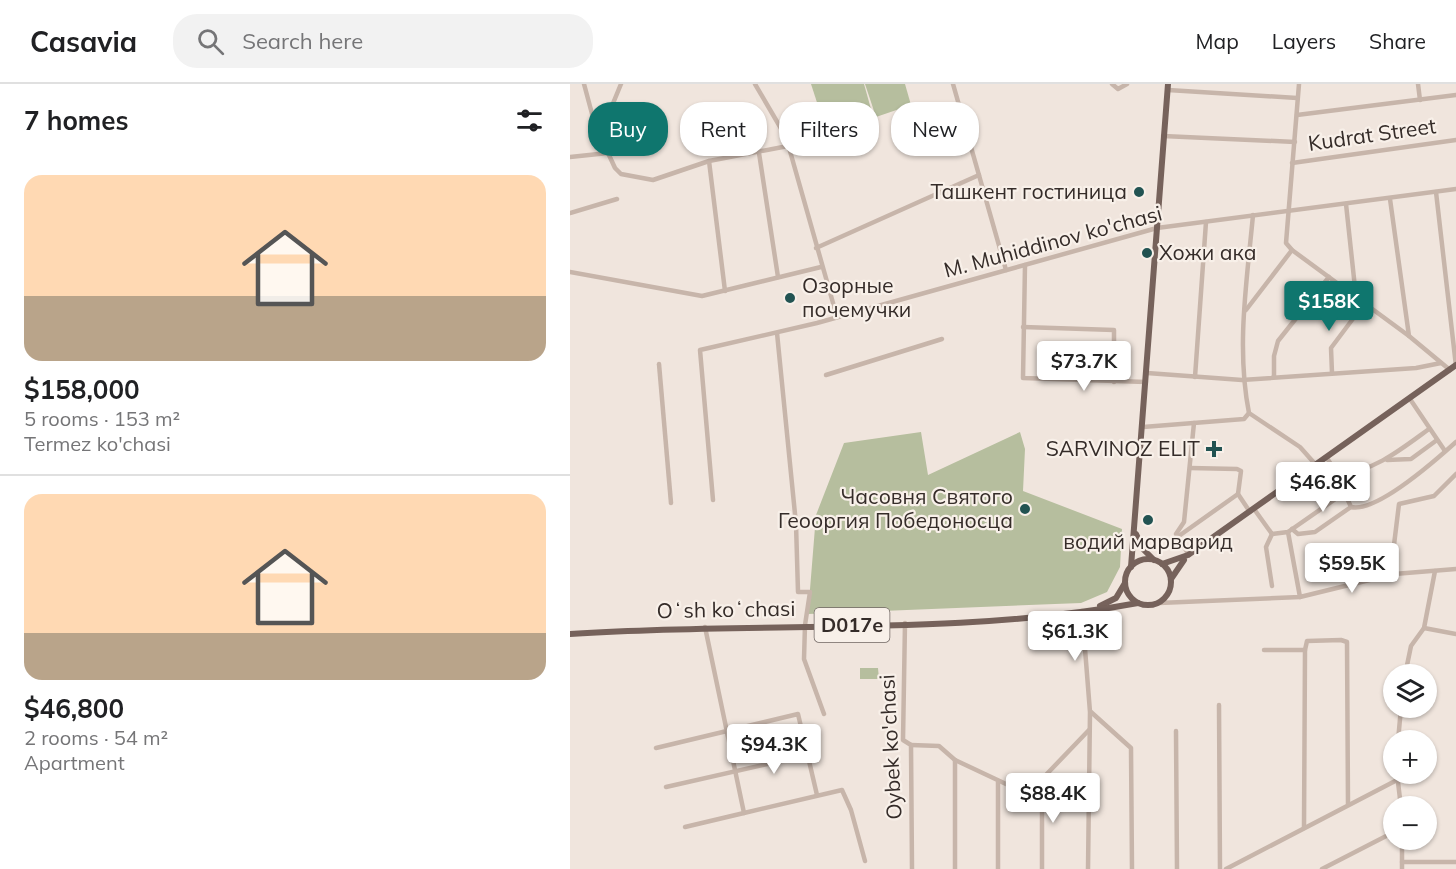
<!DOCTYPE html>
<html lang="en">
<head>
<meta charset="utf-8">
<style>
  body { margin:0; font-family:Mulish,sans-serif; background:#f2f2f2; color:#202124; height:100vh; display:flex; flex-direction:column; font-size:22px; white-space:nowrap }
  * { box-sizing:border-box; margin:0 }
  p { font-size:20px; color:#757577 }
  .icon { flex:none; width:33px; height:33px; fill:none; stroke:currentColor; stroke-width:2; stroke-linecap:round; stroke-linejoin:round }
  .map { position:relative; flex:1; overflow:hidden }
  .panel { display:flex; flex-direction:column; background:#fff; width:570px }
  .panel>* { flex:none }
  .top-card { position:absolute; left:18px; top:18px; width:570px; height:54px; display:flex; gap:12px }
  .controls { position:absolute; left:813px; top:580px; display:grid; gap:12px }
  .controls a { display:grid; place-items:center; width:54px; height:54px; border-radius:50%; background:#fff; box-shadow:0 2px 4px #0004; font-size:30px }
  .price { position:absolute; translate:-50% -51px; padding:0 14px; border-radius:6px; background:#fff; color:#222; font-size:20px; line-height:39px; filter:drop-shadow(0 2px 3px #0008) }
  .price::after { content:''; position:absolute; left:50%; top:36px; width:18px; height:14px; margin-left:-9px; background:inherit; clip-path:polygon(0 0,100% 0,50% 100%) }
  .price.selected { background:#0f766e; color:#fff }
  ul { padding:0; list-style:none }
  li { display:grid; align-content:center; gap:12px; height:318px; padding:0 24px }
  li+li { border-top:2px solid #e0e0e0 }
  li span { display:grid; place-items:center; height:186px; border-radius:18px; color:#555 }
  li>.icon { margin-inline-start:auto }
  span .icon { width:108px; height:108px; fill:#fffc; stroke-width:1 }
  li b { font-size:26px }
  h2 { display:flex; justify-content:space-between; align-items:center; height:72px; padding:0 24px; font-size:26px }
  .tag { padding:0 21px; border-radius:24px; background:#fff; box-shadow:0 2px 4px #0004; font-size:21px; line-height:54px }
  .tag.selected { background:#0f766e; color:#fff }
  header { display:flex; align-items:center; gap:36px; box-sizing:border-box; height:84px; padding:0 30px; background:#fff; border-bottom:2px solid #e0e0e0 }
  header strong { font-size:28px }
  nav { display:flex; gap:33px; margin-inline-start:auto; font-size:21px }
  .search { width:420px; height:54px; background:#f2f2f2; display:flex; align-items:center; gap:15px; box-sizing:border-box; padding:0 21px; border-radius:24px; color:#757577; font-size:22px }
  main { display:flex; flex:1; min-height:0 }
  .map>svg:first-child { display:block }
</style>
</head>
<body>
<header>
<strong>Casavia</strong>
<div class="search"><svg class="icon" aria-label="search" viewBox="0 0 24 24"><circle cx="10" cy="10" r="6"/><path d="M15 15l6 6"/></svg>Search here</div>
<nav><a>Map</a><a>Layers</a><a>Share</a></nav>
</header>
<main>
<section class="panel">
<h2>7 homes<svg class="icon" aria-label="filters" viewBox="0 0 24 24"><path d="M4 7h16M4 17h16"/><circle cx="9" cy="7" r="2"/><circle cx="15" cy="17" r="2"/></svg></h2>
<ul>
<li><span style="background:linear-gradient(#ffd9b3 65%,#b9a48a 0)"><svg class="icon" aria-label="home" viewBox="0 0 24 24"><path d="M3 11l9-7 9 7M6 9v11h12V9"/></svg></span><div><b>$158,000</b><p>5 rooms · 153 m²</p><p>Termez ko'chasi</p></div></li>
<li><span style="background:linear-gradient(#ffd9b3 75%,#b9a48a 0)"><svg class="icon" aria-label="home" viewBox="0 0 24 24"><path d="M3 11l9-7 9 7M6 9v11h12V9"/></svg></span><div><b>$46,800</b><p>2 rooms · 54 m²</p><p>Apartment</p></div></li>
</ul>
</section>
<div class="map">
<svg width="886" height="785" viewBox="0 0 886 785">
  <rect width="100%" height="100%" fill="#f0e5dd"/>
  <g fill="#b6be9e">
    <polygon points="241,0 294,0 301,25 254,40"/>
    <polygon points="295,0 335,0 341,21 306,33"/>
    <polygon points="548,269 556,269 556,291 547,291"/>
    <polygon points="351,348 358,391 450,348 455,365 453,407 552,445 550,483 537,508 511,519 238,530 246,431 274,359"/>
    <polygon points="290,584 308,584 309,595 290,595"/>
  </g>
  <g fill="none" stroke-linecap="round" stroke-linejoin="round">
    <g stroke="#c7b5aa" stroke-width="4.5">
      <polyline points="14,0 25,41 45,84 51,90 83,96 139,77 218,62"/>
      <polyline points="185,0 216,53 267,233"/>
      <polyline points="383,0 436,186"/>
      <polyline points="542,0 548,5 557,0"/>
      <polyline points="729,0 716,159 722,166 839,252 880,286"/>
      <polyline points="848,0 850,16"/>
      <polyline points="598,6 727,14"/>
      <polyline points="727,31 886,11"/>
      <polyline points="30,51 51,0"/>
      <polyline points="593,52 725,58"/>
      <polyline points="189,69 208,193"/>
      <polyline points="0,73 38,69"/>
      <polyline points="139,77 155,207"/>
      <polyline points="722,79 886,56"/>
      <polyline points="866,108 886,282"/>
      <polyline points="820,115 839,252"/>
      <polyline points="776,120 786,213"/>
      <polyline points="0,129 47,115"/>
      <polyline points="246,164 409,91"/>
      <polyline points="455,181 453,294 576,298"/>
      <polyline points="0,188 132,212 251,183"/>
      <polyline points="676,226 722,166"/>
      <polyline points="453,243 544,246 544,298"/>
      <polyline points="207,249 226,440 228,508 240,508 235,541 234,575 254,630"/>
      <polyline points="89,280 101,419"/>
      <polyline points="577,289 672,296 846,284 871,279"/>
      <polyline points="762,289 761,264 794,220"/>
      <polyline points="256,291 372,255"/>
      <polyline points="704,292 704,272 708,257 759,193"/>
      <polyline points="625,293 636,138"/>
      <polyline points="840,315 875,367"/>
      <polyline points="679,329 730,363 746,381"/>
      <path d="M573 343 674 335 679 329C666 264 677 196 683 131"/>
      <path d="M757 374C768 390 773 406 781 423 807 429 866 376 886 358"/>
      <polyline points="817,376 841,375 867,356"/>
      <polyline points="620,384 667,385 671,387 668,410 680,428"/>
      <path d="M769 391C806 386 830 366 859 345"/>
      <polyline points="143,416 130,266 247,239 587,144 886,105"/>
      <polyline points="684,425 702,450 718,448 774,409"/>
      <polyline points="722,445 728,450 745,448 781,423"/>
      <polyline points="718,448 730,513"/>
      <polyline points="606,454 668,410"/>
      <polyline points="619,471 606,450 614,438 624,339"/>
      <polyline points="824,490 823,469 829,420 864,412 886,390"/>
      <polyline points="702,502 696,463 702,450"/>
      <polyline points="589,519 730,513 824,490 886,485"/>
      <polyline points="512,527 520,628 518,785"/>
      <polyline points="335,539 333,656 341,661 342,785"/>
      <polyline points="135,543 174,729 272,706 281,726 295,777"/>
      <polyline points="854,544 886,550"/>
      <polyline points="694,566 735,566 734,744"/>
      <polyline points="735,566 737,557 771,556 777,558 778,720"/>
      <polyline points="835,591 841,562 854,544 865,487"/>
      <polyline points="649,621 650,785"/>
      <polyline points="521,628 561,664 562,785"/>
      <polyline points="606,647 607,785"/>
      <polyline points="828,657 831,624"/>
      <polyline points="341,661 369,662 385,676 436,700 472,695 519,646"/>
      <polyline points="86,664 228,630 247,711"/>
      <polyline points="385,676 385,785"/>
      <polyline points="827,690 831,723"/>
      <polyline points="96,703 237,671"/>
      <polyline points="115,743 174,729"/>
      <polyline points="832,756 832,785"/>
      <polyline points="832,778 886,778"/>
      <polyline points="428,785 428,698"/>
      <polyline points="472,785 472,695"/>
      <polyline points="656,785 829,695"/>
      <polyline points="752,785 824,748"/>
    </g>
    <g stroke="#76625b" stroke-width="6">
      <polyline points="566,450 573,465 584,476"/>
      <circle cx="578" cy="498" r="23"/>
      <polyline points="592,480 618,471 886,281"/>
      <polyline points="561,483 598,0"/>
      <polyline points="601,495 614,476"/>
      <polyline points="530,522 546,514 555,499"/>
      <path d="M0 550C186 537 385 553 568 519"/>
    </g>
  </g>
  <g fill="#225352" stroke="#f8f0e9" stroke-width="2">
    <circle cx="569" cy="108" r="6"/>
    <circle cx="577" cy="169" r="6"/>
    <circle cx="220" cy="214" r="6"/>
    <path d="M641 356h6v6h6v6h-6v6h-6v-6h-6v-6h6z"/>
    <circle cx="455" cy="425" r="6"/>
    <circle cx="578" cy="436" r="6"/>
  </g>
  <g text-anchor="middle" stroke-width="4.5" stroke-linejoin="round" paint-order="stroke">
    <rect fill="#f8f0e9" stroke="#706763" stroke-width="1.5" x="244.5" y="524" width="75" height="34" rx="4.5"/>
    <g font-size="20" font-weight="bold" fill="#352c29">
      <text x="282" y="548">D017e</text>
    </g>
    <g font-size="21" fill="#352c29" stroke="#f8f0e9">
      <text transform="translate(802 51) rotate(-8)" y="7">Kudrat Street</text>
      <text transform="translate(483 158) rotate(-15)" y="7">M. Muhiddinov ko'chasi</text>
      <text transform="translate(156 526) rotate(-1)" y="7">Oʻsh koʻchasi</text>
      <text transform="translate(321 663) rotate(-93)" y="7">Oybek ko'chasi</text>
    </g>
    <g font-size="21" fill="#352c29" stroke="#f8f0e9" text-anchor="end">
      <text x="557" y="115">Ташкент гостиница</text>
      <text x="589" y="176" text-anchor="start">Хожи ака</text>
      <text x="232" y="209" text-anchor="start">Озорные<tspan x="232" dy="24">почемучки</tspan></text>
      <text x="630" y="372">SARVINOZ ELIT</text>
      <text x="443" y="420">Часовня Святого<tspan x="443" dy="24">Геооргия Победоносца</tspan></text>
      <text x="578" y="465" text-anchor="middle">водий марварид</text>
    </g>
  </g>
</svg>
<div class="controls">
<a><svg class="icon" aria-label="layers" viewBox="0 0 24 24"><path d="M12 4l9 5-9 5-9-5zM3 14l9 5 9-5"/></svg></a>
<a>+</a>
<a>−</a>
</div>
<b class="price selected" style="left:759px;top:248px">$158K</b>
<b class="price" style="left:514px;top:308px">$73.7K</b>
<b class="price" style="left:753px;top:429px">$46.8K</b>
<b class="price" style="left:782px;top:510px">$59.5K</b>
<b class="price" style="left:505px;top:578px">$61.3K</b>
<b class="price" style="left:204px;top:691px">$94.3K</b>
<b class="price" style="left:483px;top:740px">$88.4K</b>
<div class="top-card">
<a class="tag selected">Buy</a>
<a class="tag">Rent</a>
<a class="tag">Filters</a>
<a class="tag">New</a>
</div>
</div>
</main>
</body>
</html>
